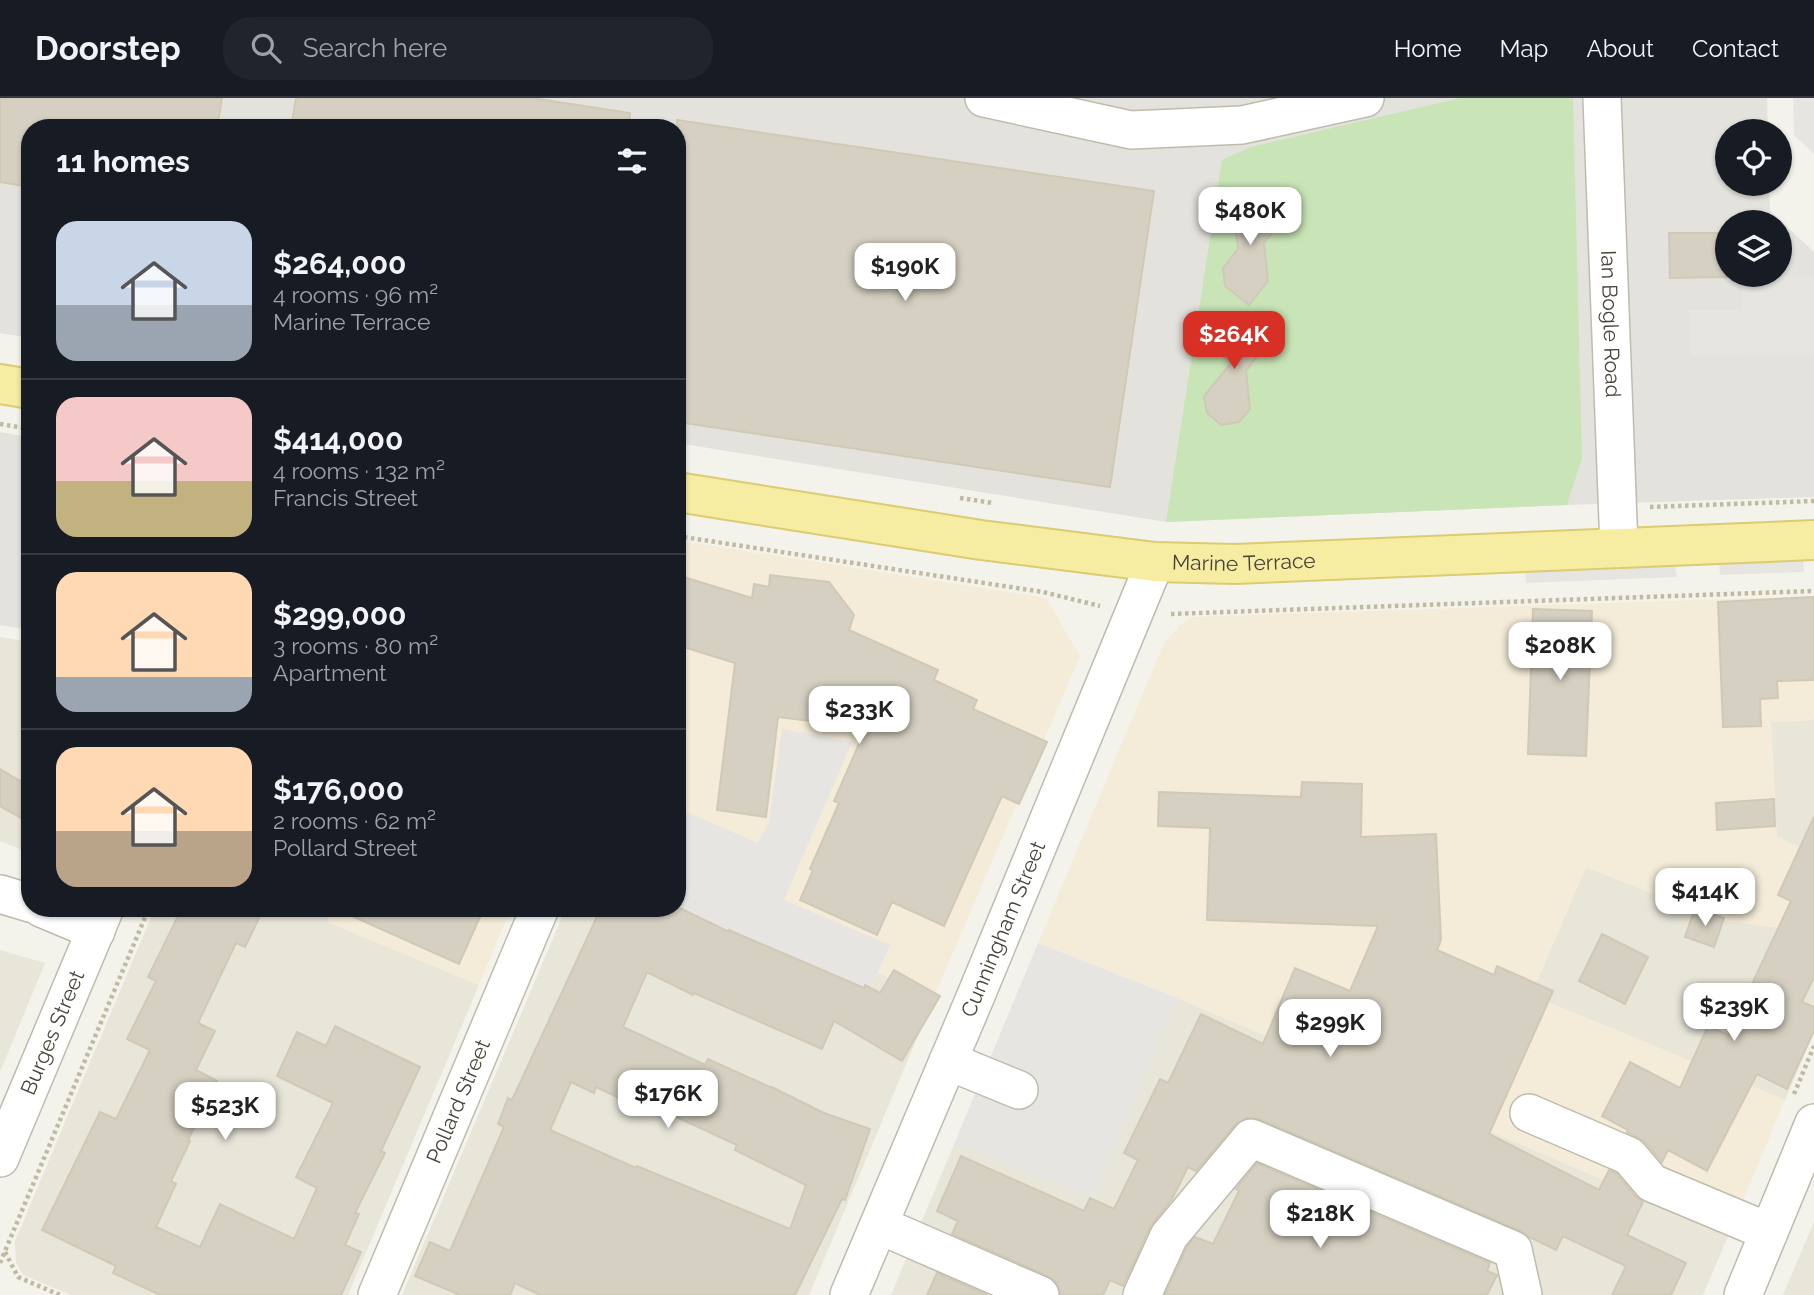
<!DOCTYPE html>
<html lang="en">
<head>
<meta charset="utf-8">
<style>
  body { margin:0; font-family:Raleway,sans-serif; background:#20242c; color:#f1f3f6; height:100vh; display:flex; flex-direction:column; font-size:26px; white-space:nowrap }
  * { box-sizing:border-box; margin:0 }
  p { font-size:23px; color:#9ea1a6 }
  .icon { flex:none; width:38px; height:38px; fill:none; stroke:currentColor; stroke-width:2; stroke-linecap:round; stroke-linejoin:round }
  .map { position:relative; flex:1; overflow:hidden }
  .details { position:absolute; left:21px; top:21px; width:665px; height:798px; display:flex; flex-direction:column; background:#171b24; border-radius:28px; box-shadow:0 2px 5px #0004 }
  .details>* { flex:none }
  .fabs { position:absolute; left:1715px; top:21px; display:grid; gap:14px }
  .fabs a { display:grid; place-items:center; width:77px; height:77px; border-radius:50%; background:#171b24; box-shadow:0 2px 5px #0004; font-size:35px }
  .price { position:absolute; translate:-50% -60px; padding:0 16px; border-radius:14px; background:#fff; color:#222; font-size:23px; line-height:46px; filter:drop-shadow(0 2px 4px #0008) }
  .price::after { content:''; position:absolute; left:50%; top:42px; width:21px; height:16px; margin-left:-10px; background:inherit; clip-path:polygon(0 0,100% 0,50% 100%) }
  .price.on { background:#d93025; color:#fff }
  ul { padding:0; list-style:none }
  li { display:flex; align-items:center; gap:21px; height:175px; padding:0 35px }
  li+li { border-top:2px solid #363941 }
  li span { display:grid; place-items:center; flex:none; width:196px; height:140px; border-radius:21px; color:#555 }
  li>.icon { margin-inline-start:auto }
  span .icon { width:84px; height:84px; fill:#fffc; stroke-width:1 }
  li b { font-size:30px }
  h2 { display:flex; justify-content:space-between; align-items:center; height:84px; padding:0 35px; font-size:30px }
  header { display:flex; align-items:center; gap:42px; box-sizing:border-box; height:98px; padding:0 35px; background:#171b24; border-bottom:2px solid #363941 }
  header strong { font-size:33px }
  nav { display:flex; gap:38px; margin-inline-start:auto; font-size:24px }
  .search { width:490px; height:63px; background:#20242c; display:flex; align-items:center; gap:18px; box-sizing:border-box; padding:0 24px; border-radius:28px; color:#9ea1a6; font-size:26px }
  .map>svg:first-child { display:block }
</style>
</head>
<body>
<header>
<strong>Doorstep</strong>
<div class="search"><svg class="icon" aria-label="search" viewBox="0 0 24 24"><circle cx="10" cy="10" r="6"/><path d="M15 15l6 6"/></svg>Search here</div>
<nav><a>Home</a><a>Map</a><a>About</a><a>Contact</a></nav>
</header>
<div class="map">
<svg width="1814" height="1197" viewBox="0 0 1814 1197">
  <rect width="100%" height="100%" fill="#f4f3eb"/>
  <g fill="#e8e5d9">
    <polygon points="0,539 30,544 30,755 0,743"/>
    <polygon points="1814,621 1814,755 1777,739 1771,623 1804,623"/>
    <polygon points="1586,769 1722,822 1781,830 1814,844 1814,935 1785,1002 1543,902 1488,1032 1729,1136 1703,1197 891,1197 955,1044 1093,1100 1177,900 1380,986 1532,895"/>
    <polygon points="155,810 333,810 328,824 479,887 348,1197 71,1197 23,1177 16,1164 15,1143"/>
    <polygon points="566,810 663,810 867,898 878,875 935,897 809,1197 402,1197"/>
    <polygon points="0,852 45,865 0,974"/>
    <polygon points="1814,1124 1814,1197 1783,1197"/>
  </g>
  <g fill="#f4ecd8">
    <polygon points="677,442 1046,500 1080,558 935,897 878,875 867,898 677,810"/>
    <polygon points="1814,498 1814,621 1804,623 1771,624 1777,739 1814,755 1781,830 1722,823 1586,769 1532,895 1381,987 1177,900 1038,845 1163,547 1179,528 1191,519"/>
    <polygon points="333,810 511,810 479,887 327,824"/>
    <polygon points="1543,902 1785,1002 1729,1136 1487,1032"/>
  </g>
  <g fill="#e4e2dc" fill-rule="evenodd">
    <path d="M0 0H1767L1768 33H1727V86H1769L1770 113 1814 154V399L1567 407 1166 424 677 345V30H30V240L0 235ZM1727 124H1780V177H1727Z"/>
    <polygon points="0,334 30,339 30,532 0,527"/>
  </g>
  <polygon fill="#c9e5b7" points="1460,0 1573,0 1582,360 1567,407 1166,424 1222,62 1251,49"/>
  <g fill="#e6e5e2">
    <polygon points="1793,0 1814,0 1814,56 1794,37"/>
    <polygon points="1742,178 1814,178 1814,257 1690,258 1689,212 1742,211"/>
    <polygon points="1803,462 1804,474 1720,477 1719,465"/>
    <polygon points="1675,468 1677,479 1526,485 1525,474"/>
    <polygon points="782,631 852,644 784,802 890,847 867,898 677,810 677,710 758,745 769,725"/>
    <polygon points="1038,845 1177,900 1093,1100 955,1044"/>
  </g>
  <g fill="#d5d0c1" stroke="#cfc9b5" stroke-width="2" fill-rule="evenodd">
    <polygon points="0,0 222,0 217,30 30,30 30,89 0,84"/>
    <polygon points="296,0 532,0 630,15 629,30 291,30"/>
    <polygon points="677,22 1154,93 1110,389 677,324"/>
    <polygon points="1262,98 1276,110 1278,127 1264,145 1268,183 1249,207 1225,188 1223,170 1238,151 1232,102"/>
    <polygon points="1669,135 1727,135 1727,179 1670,180"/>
    <polygon points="1236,214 1261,234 1263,251 1246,273 1250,311 1239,324 1221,327 1207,315 1204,298 1231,265 1220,256 1218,238"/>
    <polygon points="677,477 752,500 754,486 769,489 770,477 829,484 854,517 849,532 938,572 934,582 977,602 973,611 1047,644 1019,706 1002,698 944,828 892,804 877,837 800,802 813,772 810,771 839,705 834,703 877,605 821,598 818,624 778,619 766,719 717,712 735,565 677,547"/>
    <polygon points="1814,499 1814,582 1777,583 1778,600 1760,601 1761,628 1723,629 1718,504"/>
    <polygon points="1533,511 1592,513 1586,658 1528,656"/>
    <polygon points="0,671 30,689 30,725 0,708"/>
    <polygon points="1302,684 1362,686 1361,739 1436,736 1441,842 1437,852 1494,877 1497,868 1553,893 1489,1036 1599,1092 1609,1072 1616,1075 1636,1099 1643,1104 1627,1137 1686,1165 1671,1197 1612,1197 1626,1168 1563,1138 1556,1152 1529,1139 1521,1133 1259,1021 1247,1020 1235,1027 1196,1073 1188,1069 1172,1101 1150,1129 1123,1188 1110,1182 1103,1197 1061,1197 1057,1185 1048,1178 952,1136 958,1123 937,1113 961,1058 1084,1113 1090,1100 1114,1111 1138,1062 1124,1055 1160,981 1168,985 1201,916 1263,946 1295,870 1350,893 1378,828 1207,822 1210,730 1158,728 1159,694 1301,699"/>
    <polygon points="1774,701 1775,728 1717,732 1716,705"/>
    <polygon points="1814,719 1814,879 1802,904 1814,909 1814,933 1787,991 1757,976 1707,1073 1668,1052 1662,1064 1645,1044 1627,1034 1628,1032 1602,1018 1630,964 1680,990 1708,928 1728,937 1791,803 1778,797"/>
    <polygon points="182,810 264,810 245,849 236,845 198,925 215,933 196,972 217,983 188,1042 190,1043 171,1083 176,1086 156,1129 200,1149 220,1106 294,1141 317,1090 296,1079 333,1005 277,978 297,934 326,948 335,928 420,969 381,1053 385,1055 355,1115 359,1116 345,1147 361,1154 341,1197 160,1197 113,1175 116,1168 42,1132 100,1014 116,1021 150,952 127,941 156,883 148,879"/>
    <polygon points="334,810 484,810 459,866"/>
    <path d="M601 810H680L729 834V832L864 890 865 887 880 895 894 872 940 898 902 963 834 923 822 951 694 895 693 897 647 874 623 929 705 967 708 961 772 990V989L824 1015 870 1031 845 1102 842 1101 795 1197H540L515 1185 510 1197H460L415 1178 430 1144 450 1153 504 1029 498 1026 508 1000 512 1002ZM571 984 594 995 596 989 653 1016 655 1009 737 1047 735 1052 806 1087 790 1131 637 1068 636 1070 550 1032Z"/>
    <polygon points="1695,810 1724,820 1714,849 1685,839"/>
    <polygon points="1602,836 1648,859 1625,906 1579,883"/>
    <polygon points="1257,1065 1490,1165 1487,1173 1497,1177 1487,1197 1165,1197 1187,1149 1195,1139 1213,1146 1239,1093 1236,1091"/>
    <polygon points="937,1175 987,1197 927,1197"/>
  </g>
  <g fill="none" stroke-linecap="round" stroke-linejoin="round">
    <g stroke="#bfbcae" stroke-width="40">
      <g id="minor">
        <polyline points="984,0 1131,32 1242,27 1365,0"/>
        <path id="s1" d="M1602 0C1609 150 1612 300 1619 450"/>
        <polyline points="0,796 30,805"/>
        <polyline points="41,810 96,833"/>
        <polyline points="948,963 1019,992"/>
        <polyline points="1529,1015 1629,1058 1652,1085 1769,1134"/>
        <path id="s2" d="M0 1060 105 810"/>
        <polyline points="879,1127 1040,1197"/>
        <path id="s3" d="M377 1197 540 810"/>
        <path id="s4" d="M849 1197 977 895 1155 464"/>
        <polyline points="1142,1197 1169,1138 1251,1040 1513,1152 1523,1197"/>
        <polyline points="1743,1197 1814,1025"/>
      </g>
    </g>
    <g stroke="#dbcc72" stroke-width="42">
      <g id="major">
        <polyline points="0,286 30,291"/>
        <path id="s5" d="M677 394 981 442 1155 464 1235 466 1814 442"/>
      </g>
    </g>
    <g stroke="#c0baa0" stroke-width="4.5" stroke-dasharray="3.5 3.5" stroke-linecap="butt">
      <polyline points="0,326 30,331"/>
      <polyline points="960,400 993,405"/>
      <polyline points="1650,409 1814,403"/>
      <polyline points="677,438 1043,494 1100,508"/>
      <polyline points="1171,516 1814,493"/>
      <polyline points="1794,996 1814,948"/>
      <polyline points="5,1154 18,1179 60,1197"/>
      <polyline points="0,1165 149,810"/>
    </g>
    <use href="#minor" stroke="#fff" stroke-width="37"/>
    <use href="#major" stroke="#f6eca2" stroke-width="38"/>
  </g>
  <g text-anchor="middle" stroke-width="7" stroke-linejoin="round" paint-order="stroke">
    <g font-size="21" fill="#484439" stroke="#fff">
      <text dy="7" stroke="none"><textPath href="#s1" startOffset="226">Ian Bogle Road</textPath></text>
      <text dy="7" stroke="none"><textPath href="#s5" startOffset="572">Marine Terrace</textPath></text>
      <text dy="7" stroke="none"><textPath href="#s4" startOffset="397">Cunningham Street</textPath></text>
      <text dy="7" stroke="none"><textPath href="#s2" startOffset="136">Burges Street</textPath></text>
      <text dy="7" stroke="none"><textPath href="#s3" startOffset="210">Pollard Street</textPath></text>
    </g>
  </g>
</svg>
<div class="fabs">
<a><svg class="icon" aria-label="locate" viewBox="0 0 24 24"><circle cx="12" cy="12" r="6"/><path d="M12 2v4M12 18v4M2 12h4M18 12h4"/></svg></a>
<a><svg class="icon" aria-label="layers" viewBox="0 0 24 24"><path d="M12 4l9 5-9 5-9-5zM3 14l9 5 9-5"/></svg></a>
</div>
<b class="price" style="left:1250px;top:149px">$480K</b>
<b class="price" style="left:905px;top:205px">$190K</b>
<b class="price on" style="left:1234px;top:273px">$264K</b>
<b class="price" style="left:1560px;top:584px">$208K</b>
<b class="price" style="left:859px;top:648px">$233K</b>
<b class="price" style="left:1705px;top:830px">$414K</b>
<b class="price" style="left:1734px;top:945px">$239K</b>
<b class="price" style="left:1330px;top:961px">$299K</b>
<b class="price" style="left:668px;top:1032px">$176K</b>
<b class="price" style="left:225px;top:1044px">$523K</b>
<b class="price" style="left:1320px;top:1152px">$218K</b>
<section class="details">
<h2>11 homes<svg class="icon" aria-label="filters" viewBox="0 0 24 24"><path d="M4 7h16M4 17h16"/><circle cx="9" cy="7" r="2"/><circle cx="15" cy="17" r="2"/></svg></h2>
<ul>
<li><span style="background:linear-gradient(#c9d6e8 60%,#9aa5b1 0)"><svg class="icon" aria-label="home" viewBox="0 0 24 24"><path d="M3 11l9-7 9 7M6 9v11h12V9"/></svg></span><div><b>$264,000</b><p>4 rooms · 96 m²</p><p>Marine Terrace</p></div></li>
<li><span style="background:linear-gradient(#f6c9c9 60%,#c2b280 0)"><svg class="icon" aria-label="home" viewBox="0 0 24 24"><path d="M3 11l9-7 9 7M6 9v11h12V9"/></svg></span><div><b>$414,000</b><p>4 rooms · 132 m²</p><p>Francis Street</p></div></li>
<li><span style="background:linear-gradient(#ffd9b3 75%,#9aa5b1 0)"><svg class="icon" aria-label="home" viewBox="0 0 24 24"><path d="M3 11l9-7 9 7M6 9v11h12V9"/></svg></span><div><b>$299,000</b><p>3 rooms · 80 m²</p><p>Apartment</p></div></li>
<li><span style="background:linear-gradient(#ffd9b3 60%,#b9a48a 0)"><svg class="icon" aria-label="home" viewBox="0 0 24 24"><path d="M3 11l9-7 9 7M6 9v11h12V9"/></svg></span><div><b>$176,000</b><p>2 rooms · 62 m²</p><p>Pollard Street</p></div></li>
</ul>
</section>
</div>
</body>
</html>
